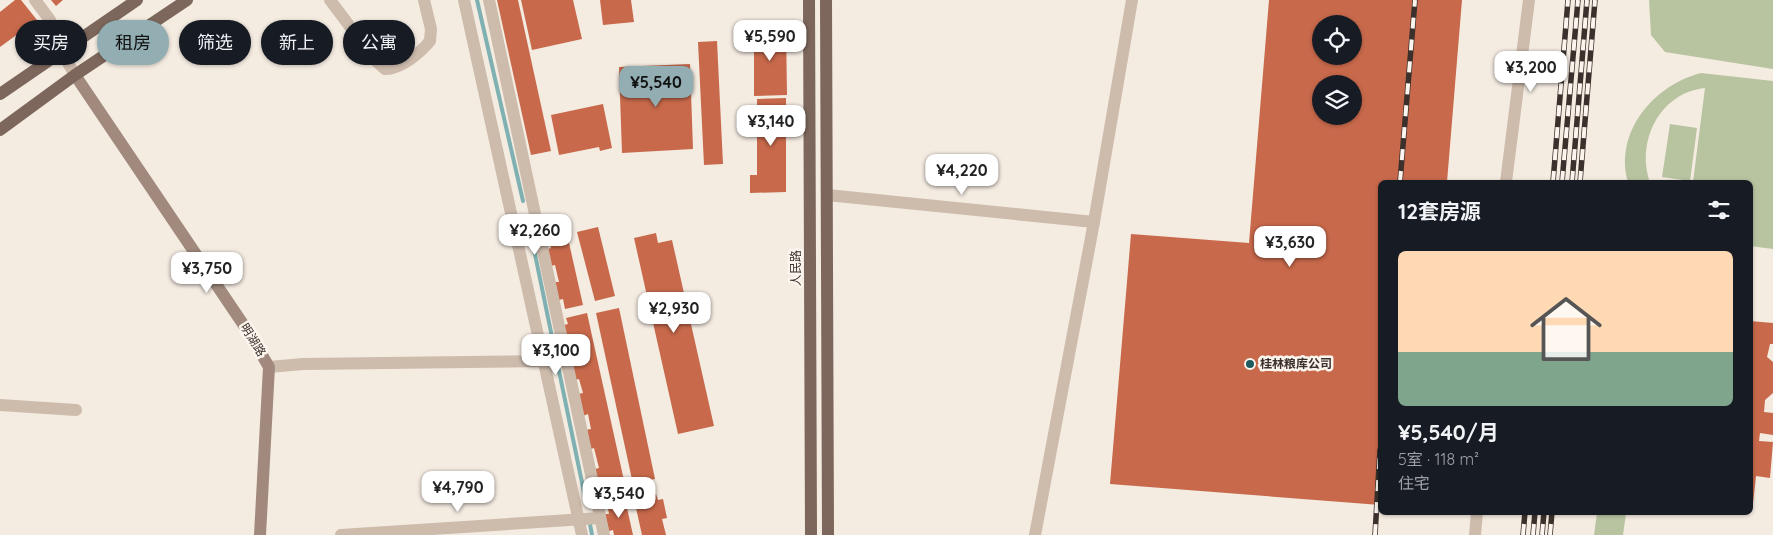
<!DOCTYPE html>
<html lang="zh">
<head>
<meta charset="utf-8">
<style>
  body { margin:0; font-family:Quicksand,"Noto Sans SC",sans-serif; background:#20242c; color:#f1f3f6; height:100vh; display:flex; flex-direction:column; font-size:19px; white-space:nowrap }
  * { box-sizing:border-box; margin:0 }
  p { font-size:16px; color:#9ea1a6 }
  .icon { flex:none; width:28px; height:28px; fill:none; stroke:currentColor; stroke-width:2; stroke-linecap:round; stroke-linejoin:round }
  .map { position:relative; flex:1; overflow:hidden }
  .panel { position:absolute; left:1378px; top:180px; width:375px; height:335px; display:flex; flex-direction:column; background:#171b24; border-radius:8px; box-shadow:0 1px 4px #0004 }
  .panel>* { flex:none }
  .hud { position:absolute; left:15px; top:20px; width:475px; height:45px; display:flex; gap:10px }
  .tools { position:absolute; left:1312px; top:15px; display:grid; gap:10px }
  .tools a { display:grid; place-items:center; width:50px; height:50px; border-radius:50%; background:#171b24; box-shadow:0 1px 4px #0004; font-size:25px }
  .price { position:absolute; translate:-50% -42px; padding:0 11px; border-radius:10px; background:#fff; color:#222; font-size:16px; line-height:32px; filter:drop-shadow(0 1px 2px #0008) }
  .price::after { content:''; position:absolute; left:50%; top:30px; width:15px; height:11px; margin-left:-8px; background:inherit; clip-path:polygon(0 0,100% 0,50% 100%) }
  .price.on { background:#92aeb2; color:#111 }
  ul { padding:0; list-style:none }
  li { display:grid; align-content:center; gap:10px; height:265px; padding:0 20px }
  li+li { border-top:1px solid #363941 }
  li span { display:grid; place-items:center; height:155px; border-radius:8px; color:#555 }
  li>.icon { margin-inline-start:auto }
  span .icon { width:90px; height:90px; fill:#fffc; stroke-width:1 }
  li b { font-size:21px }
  h2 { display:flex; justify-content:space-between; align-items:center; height:60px; padding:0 20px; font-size:21px }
  .chip { padding:0 18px; border-radius:22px; background:#171b24; box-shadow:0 1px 4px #0004; font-size:18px; line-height:45px }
  .chip.on { background:#92aeb2; color:#111 }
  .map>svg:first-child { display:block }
</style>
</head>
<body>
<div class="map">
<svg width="1773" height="535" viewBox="0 0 1773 535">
  <rect width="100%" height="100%" fill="#f4ebe1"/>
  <g fill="#b8c4a0">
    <polygon points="1649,0 1773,0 1773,69 1665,52 1651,35"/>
    <path d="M1701 73 1773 81V249L1750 246V182H1693L1705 88C1659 93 1636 142 1650 182H1628C1614 132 1654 85 1701 73Z"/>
    <polygon points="1670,124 1697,128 1690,181 1662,177"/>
    <polygon points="1597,513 1626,513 1623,535 1594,535"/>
  </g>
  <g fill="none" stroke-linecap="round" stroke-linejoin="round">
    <g stroke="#7fb0b2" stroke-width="4">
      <polyline points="477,0 523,201"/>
      <polyline points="530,230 586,502"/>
      <polyline points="590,524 592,535"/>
    </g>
  </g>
  <g fill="#c8694b" fill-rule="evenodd">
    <polygon points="15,0 21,0 37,20 0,47 0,12"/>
    <polygon points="51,0 63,0 56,6"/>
    <polygon points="497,0 518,0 551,151 531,155"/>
    <polygon points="521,0 573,0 582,39 532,50"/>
    <polygon points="600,0 631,0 634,22 603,25"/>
    <path d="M1269 0H1462L1447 182H1380V505L1110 484 1131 234 1249 243ZM1321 24H1354V56H1321ZM1321 84H1354V116H1321Z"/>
    <polygon points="786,28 787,95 754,96 754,29"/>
    <polygon points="717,41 723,164 704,165 698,42"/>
    <polygon points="690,64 693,149 622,153 619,67"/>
    <polygon points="786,98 786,192 750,193 750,175 757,175 757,99"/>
    <polygon points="603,104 612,148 600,151 599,147 559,155 551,115"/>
    <polygon points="598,227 615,296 595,301 577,232"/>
    <polygon points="656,233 658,243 672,240 714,426 678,434 634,238"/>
    <polygon points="567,234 583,305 565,309 563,299 559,300 555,282 559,282 555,265 551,266 548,249 551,248 549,238"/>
    <polygon points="619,308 655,479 633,484 596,313"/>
    <polygon points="587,313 625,485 604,490 603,483 598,483 595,469 599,468 594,448 591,449 586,430 591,429 588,414 583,416 578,394 583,393 579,379 575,380 571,361 577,360 572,339 567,341 564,325 568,324 566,318"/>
    <polygon points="1750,321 1773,323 1773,344 1770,344 1767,357 1773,362 1773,393 1765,400 1764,412 1773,413 1773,435 1760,433 1759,441 1773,442 1770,478 1756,476 1753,504 1750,504"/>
    <polygon points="656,494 658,500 663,499 667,518 662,519 666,535 642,535 634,499"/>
    <polygon points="625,499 633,535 614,535 613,530 609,531 605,514 609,514 607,504"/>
  </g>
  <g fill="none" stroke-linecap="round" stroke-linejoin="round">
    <g stroke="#cdbbac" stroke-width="12">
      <polyline points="35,0 50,20 61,51 75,75"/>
      <path d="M330 0 375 60 385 69C401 69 420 53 430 41L431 29 424 0"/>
      <polyline points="464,0 582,535"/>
      <polyline points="489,0 604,535"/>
      <polyline points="1506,182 1529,0"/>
      <polyline points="827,195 1094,222"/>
      <polyline points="269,367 303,364 543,361"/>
      <polyline points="0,405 76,410"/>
      <polyline points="341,535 600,518"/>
      <polyline points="1035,535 1094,222 1132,0"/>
      <polyline points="1475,535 1477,512"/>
    </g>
    <polyline stroke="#a18a7d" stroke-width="12" points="75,75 249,333 269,367 260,535"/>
    <g stroke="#7d675c" stroke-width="12">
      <polyline points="809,0 811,535"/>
      <polyline points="826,0 828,535"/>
      <polyline points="0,94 137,0"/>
      <polyline points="0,130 75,75 187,0"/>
    </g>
    <g stroke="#3b302b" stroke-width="5.5">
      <g id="rail">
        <polyline points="1400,182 1415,0"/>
        <polyline points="1553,182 1568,0"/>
        <polyline points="1562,182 1578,0"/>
        <polyline points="1572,182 1587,0"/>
        <polyline points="1580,182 1595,0"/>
        <polyline points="1375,535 1380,450"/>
        <polyline points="1523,535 1525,512"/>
        <polyline points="1533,535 1535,512"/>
        <polyline points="1542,535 1544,512"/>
        <polyline points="1550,535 1552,512"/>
      </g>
    </g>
    <use href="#rail" stroke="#fbf5ee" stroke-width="4" stroke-dasharray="11" stroke-linecap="butt"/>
  </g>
  <circle fill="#1f5a5e" stroke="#fbf5ee" stroke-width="2" cx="1250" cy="364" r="5"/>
  <g text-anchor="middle" stroke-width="5" stroke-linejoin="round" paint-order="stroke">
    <g font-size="12" fill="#3b302b" stroke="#fbf5ee">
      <text transform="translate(796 268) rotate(-90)" y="4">人民路</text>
      <text transform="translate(253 340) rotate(58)" y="4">明湖路</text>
    </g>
    <g font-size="12" font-weight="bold" fill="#3b302b" stroke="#fbf5ee" text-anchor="start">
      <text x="1260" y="368">桂林粮库公司</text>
    </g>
  </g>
</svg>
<div class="tools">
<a><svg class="icon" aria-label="locate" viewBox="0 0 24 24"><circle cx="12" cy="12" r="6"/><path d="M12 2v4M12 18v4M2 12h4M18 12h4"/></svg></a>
<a><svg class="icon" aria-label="layers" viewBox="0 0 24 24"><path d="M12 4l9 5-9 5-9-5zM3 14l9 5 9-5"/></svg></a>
</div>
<b class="price" style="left:770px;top:62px">¥5,590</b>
<b class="price" style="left:1531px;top:93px">¥3,200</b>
<b class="price on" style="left:656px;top:108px">¥5,540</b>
<b class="price" style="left:771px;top:147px">¥3,140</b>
<b class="price" style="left:962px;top:196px">¥4,220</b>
<b class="price" style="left:535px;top:256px">¥2,260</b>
<b class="price" style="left:1290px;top:268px">¥3,630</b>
<b class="price" style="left:207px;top:294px">¥3,750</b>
<b class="price" style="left:674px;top:334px">¥2,930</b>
<b class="price" style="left:556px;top:376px">¥3,100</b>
<b class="price" style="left:458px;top:513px">¥4,790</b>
<b class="price" style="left:619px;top:519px">¥3,540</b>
<div class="hud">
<a class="chip">买房</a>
<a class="chip on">租房</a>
<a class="chip">筛选</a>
<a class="chip">新上</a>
<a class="chip">公寓</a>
</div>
<section class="panel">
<h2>12套房源<svg class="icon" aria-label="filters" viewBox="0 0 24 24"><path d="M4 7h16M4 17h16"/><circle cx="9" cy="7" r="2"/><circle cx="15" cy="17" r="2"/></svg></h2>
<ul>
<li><span style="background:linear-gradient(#ffd9b3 65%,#7fa58c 0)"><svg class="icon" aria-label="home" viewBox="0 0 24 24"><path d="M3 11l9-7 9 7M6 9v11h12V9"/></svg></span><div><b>¥5,540/月</b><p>5室 · 118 m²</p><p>住宅</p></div></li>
</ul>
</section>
</div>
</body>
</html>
